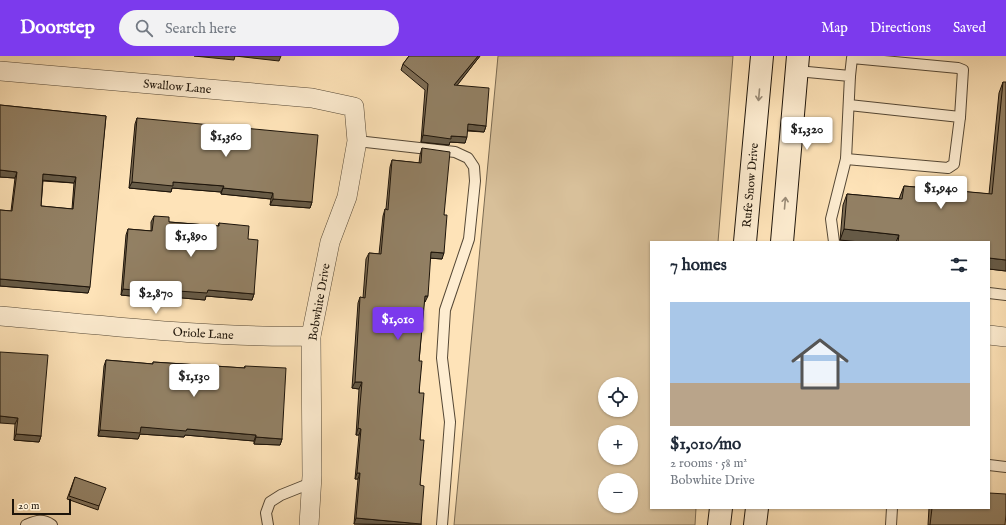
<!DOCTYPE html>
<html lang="en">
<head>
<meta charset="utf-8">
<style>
  body { margin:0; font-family:"IM FELL English",serif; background:#f2f2f3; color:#1f2937; height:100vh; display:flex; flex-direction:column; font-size:15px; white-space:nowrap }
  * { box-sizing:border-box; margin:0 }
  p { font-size:13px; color:#747a83 }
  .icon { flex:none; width:22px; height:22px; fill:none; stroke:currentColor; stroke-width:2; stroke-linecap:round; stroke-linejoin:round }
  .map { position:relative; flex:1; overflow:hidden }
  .side { position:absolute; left:650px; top:185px; width:340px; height:268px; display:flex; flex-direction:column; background:#fff; border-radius:0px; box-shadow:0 1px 3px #0004 }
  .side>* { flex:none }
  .controls { position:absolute; left:598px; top:321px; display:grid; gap:8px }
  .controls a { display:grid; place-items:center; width:40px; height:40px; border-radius:50%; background:#fff; box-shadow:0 1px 3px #0004; font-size:20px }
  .scale { position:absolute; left:12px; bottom:10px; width:59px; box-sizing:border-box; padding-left:4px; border:2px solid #1d140a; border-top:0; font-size:11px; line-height:14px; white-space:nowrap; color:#1d140a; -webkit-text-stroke:3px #feedd1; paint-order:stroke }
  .price { position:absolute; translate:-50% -34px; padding:0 9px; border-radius:4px; background:#fff; color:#222; font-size:13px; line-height:26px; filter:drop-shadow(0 1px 2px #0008) }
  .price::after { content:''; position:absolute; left:50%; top:24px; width:12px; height:9px; margin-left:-6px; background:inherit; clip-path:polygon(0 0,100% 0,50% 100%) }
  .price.selected { background:#7c3aed; color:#fff }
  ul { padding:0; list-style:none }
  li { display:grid; align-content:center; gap:8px; height:212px; padding:0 20px }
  li span { display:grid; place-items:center; height:124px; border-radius:0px; color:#555 }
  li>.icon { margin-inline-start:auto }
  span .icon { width:72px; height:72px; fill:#fffc; stroke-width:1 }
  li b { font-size:17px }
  h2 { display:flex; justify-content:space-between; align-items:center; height:48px; padding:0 20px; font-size:17px }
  header { display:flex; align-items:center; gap:24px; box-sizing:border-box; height:56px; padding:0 20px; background:#7c3aed; color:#fff }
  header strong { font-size:19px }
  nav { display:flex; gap:22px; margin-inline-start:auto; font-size:14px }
  .search { width:280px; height:36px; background:#f2f2f3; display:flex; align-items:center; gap:10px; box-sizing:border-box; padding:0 14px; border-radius:22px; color:#747a83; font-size:15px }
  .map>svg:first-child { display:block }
</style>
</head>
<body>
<header>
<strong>Doorstep</strong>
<div class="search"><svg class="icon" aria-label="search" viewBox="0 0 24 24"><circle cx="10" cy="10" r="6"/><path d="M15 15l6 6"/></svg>Search here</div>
<nav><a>Map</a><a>Directions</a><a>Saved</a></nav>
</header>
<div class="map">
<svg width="1006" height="469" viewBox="0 0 1006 469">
  <rect width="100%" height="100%" fill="#fee3b8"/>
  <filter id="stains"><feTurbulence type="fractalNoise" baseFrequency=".005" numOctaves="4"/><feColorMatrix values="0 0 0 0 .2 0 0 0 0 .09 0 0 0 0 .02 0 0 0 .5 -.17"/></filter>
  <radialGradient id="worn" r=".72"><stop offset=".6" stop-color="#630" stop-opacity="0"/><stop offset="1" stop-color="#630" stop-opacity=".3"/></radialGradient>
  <path fill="#d8c09a" stroke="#7a6a52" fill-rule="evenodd" d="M498 0H733L718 186H651V452H696L695 469H454ZM605 328H631V354H605ZM605 376H631V402H605ZM605 424H631V450H605Z"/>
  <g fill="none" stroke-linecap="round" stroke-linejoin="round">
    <g stroke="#554836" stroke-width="12">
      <g id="lane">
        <polyline points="797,15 850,20 846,103 831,163 834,186"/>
        <polyline points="850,20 852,2 958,12 963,14 960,61"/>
        <polyline points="357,85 455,96 468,102 474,111 475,125 469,183 445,254 442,302 450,366 442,469"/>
        <polyline points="846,103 948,112 954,108 960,61 849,49"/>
        <polyline points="989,237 1006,239"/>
        <polyline points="989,409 1006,411"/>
        <path d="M26 469C36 465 42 462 52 469"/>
        <polyline points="268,469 266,457 270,446 281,439 311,427"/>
        <polyline points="891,469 892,452"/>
      </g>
    </g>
    <g stroke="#554836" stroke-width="20">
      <g id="street">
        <path id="s1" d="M0 15 312 42 354 51 357 85 347 141 330 186 311 280 312 420 309 469"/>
        <path id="s2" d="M0 260C103 269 208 282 311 280"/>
        <polyline points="989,279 1006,281"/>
      </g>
    </g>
    <g stroke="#1d140a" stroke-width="24">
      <g id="secondary">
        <path id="s3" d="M745 186 762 0"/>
        <polyline points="782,186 798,0"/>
        <polyline points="719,469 721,452"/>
        <polyline points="755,469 757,452"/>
      </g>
    </g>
    <use href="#lane" stroke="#feedd1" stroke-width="10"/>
    <use href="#street" stroke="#feedd1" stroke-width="19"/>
    <use href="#secondary" stroke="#feedd1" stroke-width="22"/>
  </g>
  <g fill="#7e6e56" stroke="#1d140a" fill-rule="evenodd">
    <polygon points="409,0 480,0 456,30 486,70 484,76 467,75 465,87 450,86 449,89 421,86 425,34 401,14 403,8"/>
    <polygon points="1003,26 1006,215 989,213 989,186 860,186 840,184 843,149 847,138 899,143 904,130 989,138 999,37"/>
    <path d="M0 49 106 60 88 237 0 230V154L11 155 15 122 0 121ZM43 125 74 127 72 153 41 150Z"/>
    <polygon points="137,62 312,146 310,152 270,149 271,143 221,138 221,136 172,132 171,136 129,132 135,68"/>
    <polygon points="422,92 444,159 442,203 430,202 425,246 424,246 419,305 420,384 420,429 421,468 421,469 354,468 358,423 355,423 359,379 356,379 359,333 352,332 358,247 360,241 363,242 366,203 369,197 379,198 383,160 385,153 386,153 390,111 392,104 419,107 420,99"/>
    <polygon points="154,160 169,166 218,170 219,167 248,183 254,238 252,244 206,240 205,244 161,240 160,243 121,239 126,179 128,173 151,175 151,166"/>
    <polygon points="0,296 41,380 39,386 14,384 15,368"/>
    <polygon points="106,304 153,308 153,306 244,312 245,310 282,383 280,389 254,388 254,385 185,379 184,381 140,378 138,383 98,380 104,310"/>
    <polygon points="75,421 99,450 98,454 67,443"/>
    <polygon points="929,452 989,452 1005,469 928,469"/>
  </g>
  <g fill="#665a46" stroke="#1d140a">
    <polygon points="194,0 281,0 279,5 235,0 234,4"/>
    <polygon points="478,0 480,0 452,36 454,29"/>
    <polygon points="468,68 486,70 484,76 466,74"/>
    <polygon points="423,79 451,80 467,81 465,87 450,86 449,89 421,86"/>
    <polygon points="0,114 17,116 15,122 0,121"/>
    <polygon points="43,118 76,121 74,127 41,124"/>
    <polygon points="132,126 173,126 224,130 221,136 172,132 171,136 129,132"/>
    <polygon points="223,132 273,137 271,143 221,138"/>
    <polygon points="273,143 312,146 310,152 270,149"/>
    <polygon points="844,173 899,179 896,186 860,186 840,184"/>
    <polygon points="431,196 444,197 442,203 429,202"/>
    <polygon points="989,202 1006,204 1006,215 989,213"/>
    <polygon points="0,223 90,231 88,237 0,230"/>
    <polygon points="123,233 208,234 254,238 252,244 206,240 205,244 161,240 160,243 121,239"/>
    <polygon points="425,240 428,240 425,246 422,246"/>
    <polygon points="355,326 362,326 359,333 352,332"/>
    <polygon points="0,360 18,362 15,368 0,367"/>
    <polygon points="141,371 187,373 256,379 254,385 185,379 184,381 140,378 138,383 98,380 100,374"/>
    <polygon points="358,372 361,373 359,379 356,379"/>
    <polygon points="16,378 41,380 39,386 14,384"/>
    <polygon points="256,381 282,383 280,389 254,388"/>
    <polygon points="357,417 360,417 358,423 355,423"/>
    <polygon points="356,462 421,468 421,469 354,468"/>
  </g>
  <g fill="#928064" stroke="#1d140a" fill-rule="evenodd">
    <polygon points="409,0 478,0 454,29 489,32 486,70 468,68 467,81 451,80 451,83 423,79 428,28 403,8"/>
    <polygon points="1003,26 1006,26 1006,204 989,202 989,186 898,186 899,179 844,173 847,138 902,143 904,130 992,138"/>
    <path d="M0 49 106 60 90 231 0 223V154L12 155 17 116 0 114ZM43 118 76 121 73 153 41 150Z"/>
    <polygon points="137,62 318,79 312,146 273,143 273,137 223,132 224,130 173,126 173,130 132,126"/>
    <polygon points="422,92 450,96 444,159 447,159 444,197 431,196 428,240 425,240 419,305 422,305 419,337 424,337 420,384 424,384 420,429 424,430 421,468 356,462 360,417 357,417 361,373 358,372 362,326 355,326 360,241 365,242 369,197 381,198 385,153 388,154 392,104 421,107"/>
    <polygon points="154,160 169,161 169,166 219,170 219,167 249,170 248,183 258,184 254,238 208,234 207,237 163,234 163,237 123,233 128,173 152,175"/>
    <polygon points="0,296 48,299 41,380 16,378 18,362 0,360"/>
    <polygon points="106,304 153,308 153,306 245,312 245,310 286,312 282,383 256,381 256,379 187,373 186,375 141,371 140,377 100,374"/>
    <polygon points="75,421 106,432 99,450 69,440"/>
    <polygon points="989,437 1006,438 1006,458 1005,469 930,469 932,452 989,452"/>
  </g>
  <defs><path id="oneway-shaft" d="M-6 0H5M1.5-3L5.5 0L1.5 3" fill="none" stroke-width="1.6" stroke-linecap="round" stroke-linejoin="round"/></defs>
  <g stroke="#998b77">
    <use href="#oneway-shaft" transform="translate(759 39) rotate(95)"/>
    <use href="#oneway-shaft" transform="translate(785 147) rotate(-85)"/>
  </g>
  <g text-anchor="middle" stroke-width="3.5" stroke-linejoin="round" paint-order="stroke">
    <g font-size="12" fill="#1d140a" stroke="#feedd1">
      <text dy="4" stroke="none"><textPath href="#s1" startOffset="178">Swallow Lane</textPath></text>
      <text dy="4" stroke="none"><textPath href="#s3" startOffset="57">Rufe Snow Drive</textPath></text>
      <text transform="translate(319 246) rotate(-80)" y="4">Bobwhite Drive</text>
      <text dy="4" stroke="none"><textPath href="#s2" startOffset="204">Oriole Lane</textPath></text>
    </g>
  </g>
  <rect width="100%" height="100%" filter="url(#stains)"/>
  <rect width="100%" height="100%" fill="url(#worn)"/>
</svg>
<div class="controls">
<a><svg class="icon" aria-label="locate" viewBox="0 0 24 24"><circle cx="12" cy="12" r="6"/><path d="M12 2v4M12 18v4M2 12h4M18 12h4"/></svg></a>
<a>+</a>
<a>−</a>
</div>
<div class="scale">20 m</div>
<b class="price" style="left:807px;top:95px">$1,320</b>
<b class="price" style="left:226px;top:102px">$1,360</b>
<b class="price" style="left:941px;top:154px">$1,940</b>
<b class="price" style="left:191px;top:202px">$1,890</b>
<b class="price" style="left:156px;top:259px">$2,870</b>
<b class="price selected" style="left:398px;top:285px">$1,010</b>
<b class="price" style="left:194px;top:342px">$1,130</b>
<section class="side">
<h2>7 homes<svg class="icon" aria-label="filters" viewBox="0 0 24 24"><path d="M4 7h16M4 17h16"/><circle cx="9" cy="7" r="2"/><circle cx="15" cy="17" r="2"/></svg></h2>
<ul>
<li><span style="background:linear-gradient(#a9c7e8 65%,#b9a48a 0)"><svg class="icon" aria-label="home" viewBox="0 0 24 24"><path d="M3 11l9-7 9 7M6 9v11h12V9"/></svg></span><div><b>$1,010/mo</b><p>2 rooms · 58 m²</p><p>Bobwhite Drive</p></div></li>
</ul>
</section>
</div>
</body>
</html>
